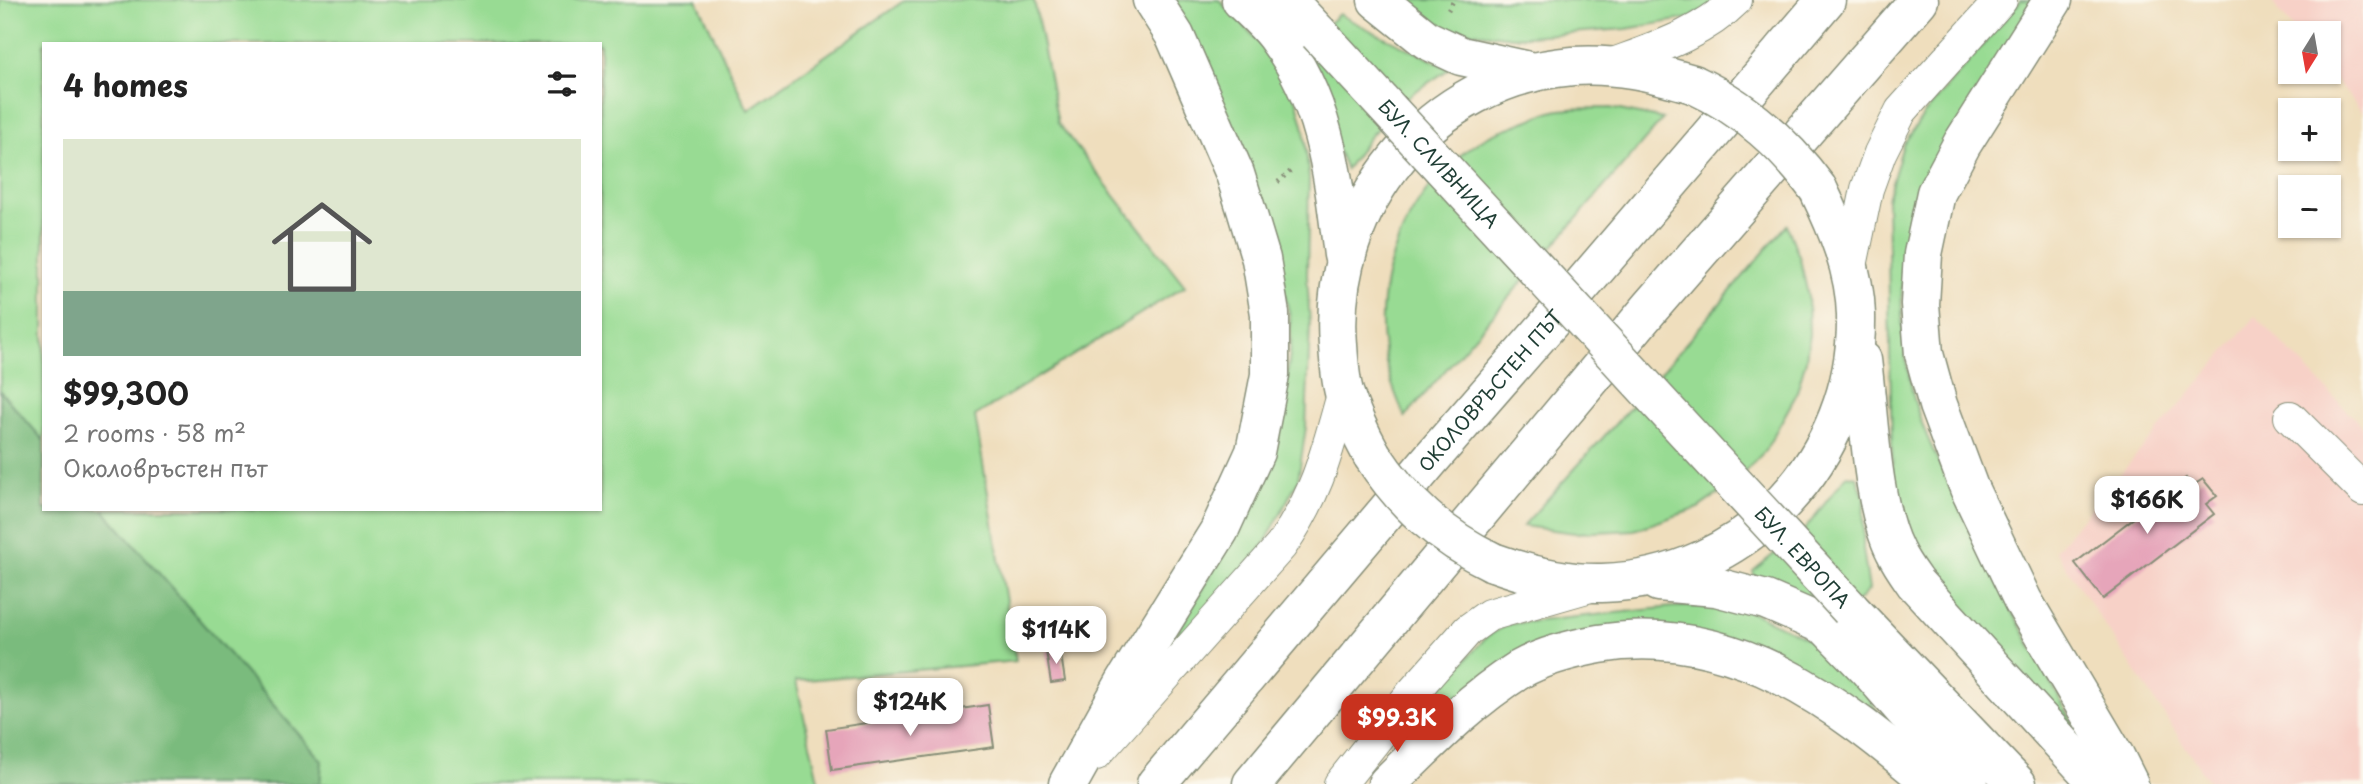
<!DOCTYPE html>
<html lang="en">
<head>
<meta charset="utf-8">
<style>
  body { margin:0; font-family:"Playpen Sans",sans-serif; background:#f2f2f2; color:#222; height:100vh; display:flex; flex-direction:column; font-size:26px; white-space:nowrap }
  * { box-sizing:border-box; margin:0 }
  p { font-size:23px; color:#767676 }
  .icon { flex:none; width:38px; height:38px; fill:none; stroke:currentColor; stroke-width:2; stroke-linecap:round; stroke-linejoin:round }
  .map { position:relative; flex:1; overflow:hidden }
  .drawer { position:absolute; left:42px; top:42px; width:560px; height:469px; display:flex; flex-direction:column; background:#fff; border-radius:0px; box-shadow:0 2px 5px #0004 }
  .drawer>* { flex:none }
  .needle { width:46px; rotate:191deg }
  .buttons { position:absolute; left:2278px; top:21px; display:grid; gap:14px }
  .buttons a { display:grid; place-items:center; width:63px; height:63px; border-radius:0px; background:#fff; box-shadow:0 2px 5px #0004; font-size:35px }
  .price { position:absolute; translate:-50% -60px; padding:0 16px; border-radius:14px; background:#fff; color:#222; font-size:23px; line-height:46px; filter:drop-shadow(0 2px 4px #0008) }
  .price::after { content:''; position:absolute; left:50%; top:42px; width:21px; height:16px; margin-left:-10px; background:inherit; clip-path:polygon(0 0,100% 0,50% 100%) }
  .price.current { background:#c8321e; color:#fff }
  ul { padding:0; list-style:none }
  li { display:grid; align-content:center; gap:14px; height:371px; padding:0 21px }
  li+li { border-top:2px solid #e0e0e0 }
  li span { display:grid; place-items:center; height:217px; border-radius:0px; color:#555 }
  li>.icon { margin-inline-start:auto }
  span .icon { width:126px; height:126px; fill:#fffc; stroke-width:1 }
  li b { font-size:30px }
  h2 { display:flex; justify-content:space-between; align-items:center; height:84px; padding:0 21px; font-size:30px }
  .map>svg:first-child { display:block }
</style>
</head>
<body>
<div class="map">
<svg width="2363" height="784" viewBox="0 0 2363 784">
  <rect width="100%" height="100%" fill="#fbf7ec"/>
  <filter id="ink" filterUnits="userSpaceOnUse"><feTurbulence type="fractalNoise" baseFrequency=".0143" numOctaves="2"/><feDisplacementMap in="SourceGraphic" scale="14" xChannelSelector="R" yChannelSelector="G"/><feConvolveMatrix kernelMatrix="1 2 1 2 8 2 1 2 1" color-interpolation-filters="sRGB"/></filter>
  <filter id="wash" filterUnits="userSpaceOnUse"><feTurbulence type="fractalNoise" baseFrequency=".00686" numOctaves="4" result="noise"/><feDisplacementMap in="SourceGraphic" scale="28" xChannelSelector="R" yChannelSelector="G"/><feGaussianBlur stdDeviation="1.57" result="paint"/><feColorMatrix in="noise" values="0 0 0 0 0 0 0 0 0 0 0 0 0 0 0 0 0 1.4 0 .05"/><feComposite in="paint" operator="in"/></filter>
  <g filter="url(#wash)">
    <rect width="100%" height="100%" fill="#efdebd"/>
    <g fill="#f7d1c7">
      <polygon points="2270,0 2363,0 2363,113 2329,72 2329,33 2297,33"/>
      <polygon points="2256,316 2363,427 2363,784 2210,784 2055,550"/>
    </g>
    <g fill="#98db93" stroke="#5c8c64" stroke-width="2">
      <polygon points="0,0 697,0 748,110 905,0 1034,0 1058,123 1185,286 975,416 1016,661 796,681 819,784 320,784 322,761 103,509 600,509 600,44 44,44 44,441 0,391"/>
      <polygon points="1164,0 1219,0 1268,51 1291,80 1304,129 1309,179 1307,274 1310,325 1306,427 1298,480 1263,547 1165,655 1268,471 1281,426 1291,345 1290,317 1276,256"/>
      <polygon points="1393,0 1720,0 1690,18 1626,29 1513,37 1446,29"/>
      <path d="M2021 0H2041L1919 191C1898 256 1897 325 1912 391 1919 423 1936 456 1949 485 1987 568 2032 647 2075 727L2074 730 1925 570 1893 500 1887 199 1903 145 1925 113Z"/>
      <path d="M1339 14C1375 34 1412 49 1449 69L1410 95 1371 135 1346 169 1296 53Z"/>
      <path d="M1610 108 1663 119 1405 417C1396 396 1387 374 1384 351 1372 267 1414 181 1486 137 1497 131 1510 128 1521 123 1531 120 1541 114 1551 112 1569 107 1591 109 1610 108Z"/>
      <polygon points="1787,225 1800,259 1808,295 1809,334 1806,360 1796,395 1765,451 1734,483 1698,508 1634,530 1575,533 1523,526 1646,390"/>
      <polygon points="1847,475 1857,477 1864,497 1863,549 1869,590 1834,625 1755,578 1753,571 1805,529"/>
      <polygon points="1736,605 1830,649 1857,679 1886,725 1632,625 1425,726 1417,726 1415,723 1418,713 1487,636 1509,624 1673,607"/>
    </g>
    <polygon fill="#7abb7d" stroke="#4c7c58" stroke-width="2" points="0,391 44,441 44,509 103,509 322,761 320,784 0,784"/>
    <g id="blocks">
      <g fill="#e6a5ba">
        <polygon points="2186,478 2192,486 2203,479 2217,496 2206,504 2214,514 2103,599 2075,563"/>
        <polygon points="1060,648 1065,681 1051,683 1046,651"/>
        <polygon points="988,705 994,747 832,770 826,729"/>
      </g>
    </g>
  </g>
  <g filter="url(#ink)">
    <use href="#blocks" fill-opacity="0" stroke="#878e78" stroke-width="2"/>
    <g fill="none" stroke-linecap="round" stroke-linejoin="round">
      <g stroke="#878e78" stroke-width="34">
        <g id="minor">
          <path d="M1608 66C1653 49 1701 35 1736 0"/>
          <polyline points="1850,271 1867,189 1880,153 1901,111 2001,0"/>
          <polyline points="2290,417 2363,490"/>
          <path d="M1096 754 1281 546C1318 493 1327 452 1344 391"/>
          <polyline points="1340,784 1413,692 1468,630 1489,615 1590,586"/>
        </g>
      </g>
      <g stroke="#878e78" stroke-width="41">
        <g id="primary">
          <path d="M1241 0C1252 11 1265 22 1275 35 1326 101 1333 175 1343 255"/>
          <polyline points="1287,0 1318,33"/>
          <polyline points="1377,0 1427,40 1461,56 1534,72"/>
          <polyline points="2053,0 1962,144 1936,193 1923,254 1920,304 1924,354 1938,405 1969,488 2023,601 2116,758 2129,784"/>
          <path d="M1862 360C1869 414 1871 504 1895 551 1900 562 1908 573 1915 583L2099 784"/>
          <path d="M1372 455C1361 435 1351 414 1344 392 1340 377 1339 361 1338 345 1327 205 1431 77 1573 66 1616 63 1652 72 1693 84"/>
          <path d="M1493 562C1529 575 1564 584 1602 583 1746 579 1859 458 1856 315 1855 270 1837 228 1818 189"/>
          <polyline points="1658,582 1716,587 1766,600 1826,626 1868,669 1969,784"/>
          <polyline points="1850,609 2017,784"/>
          <polyline points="1068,784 1125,682 1219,531 1255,452 1270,375 1270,314 1261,259 1246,209 1235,174 1175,36 1152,0"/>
          <path d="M1387 784C1428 744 1469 701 1519 670 1543 656 1572 649 1599 644 1732 622 1838 702 1933 784"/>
        </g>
      </g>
      <g stroke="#878e78" stroke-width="41">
        <g id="trunk">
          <path id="s1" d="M1156 784 1430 460 1566 304 1826 0"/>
          <polyline points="1252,784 1651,307 1919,0"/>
        </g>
      </g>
      <g stroke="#878e78" stroke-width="4.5" stroke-dasharray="2 5" stroke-linecap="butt">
        <polyline points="1448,10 1454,0"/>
        <polyline points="1278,182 1293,169"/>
      </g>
      <use href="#minor" stroke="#fff" stroke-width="32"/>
      <use href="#primary" stroke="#fff" stroke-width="38"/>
      <use href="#trunk" stroke="#fff" stroke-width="38"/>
      <g stroke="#878e78" stroke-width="41" stroke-linecap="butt">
        <g id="primary-bridge">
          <path id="s2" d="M1318 33 1850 609"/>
          <path d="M1693 84C1745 108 1784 143 1818 189"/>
          <path d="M1372 455C1404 504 1441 537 1493 562"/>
        </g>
      </g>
      <use href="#primary-bridge" stroke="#fff" stroke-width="38"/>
    </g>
  </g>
  <g text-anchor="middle" stroke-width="6" stroke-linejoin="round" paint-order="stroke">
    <g font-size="19" fill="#1f3d34" stroke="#fbf7ec">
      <text dy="7" stroke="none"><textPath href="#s2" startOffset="178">БУЛ. СЛИВНИЦА</textPath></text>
      <text dy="7" stroke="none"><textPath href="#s1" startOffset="516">ОКОЛОВРЪСТЕН ПЪТ</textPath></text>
      <text dy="7" stroke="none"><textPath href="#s2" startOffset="714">БУЛ. ЕВРОПА</textPath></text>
    </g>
  </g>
</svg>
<div class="buttons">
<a><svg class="needle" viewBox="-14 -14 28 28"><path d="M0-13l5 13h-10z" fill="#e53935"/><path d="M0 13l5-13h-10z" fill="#767676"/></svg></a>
<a>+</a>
<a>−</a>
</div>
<b class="price" style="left:2147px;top:536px">$166K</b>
<b class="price" style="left:1056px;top:666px">$114K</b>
<b class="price" style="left:910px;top:738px">$124K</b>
<b class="price current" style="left:1397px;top:754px">$99.3K</b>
<section class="drawer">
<h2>4 homes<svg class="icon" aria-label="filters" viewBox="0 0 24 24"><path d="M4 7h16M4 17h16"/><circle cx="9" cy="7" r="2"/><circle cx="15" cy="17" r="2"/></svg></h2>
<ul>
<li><span style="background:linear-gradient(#dfe7d0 70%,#7fa58c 0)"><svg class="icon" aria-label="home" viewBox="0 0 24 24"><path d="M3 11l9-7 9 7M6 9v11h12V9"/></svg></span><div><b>$99,300</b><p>2 rooms · 58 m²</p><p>Околовръстен път</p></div></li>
</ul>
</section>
</div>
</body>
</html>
